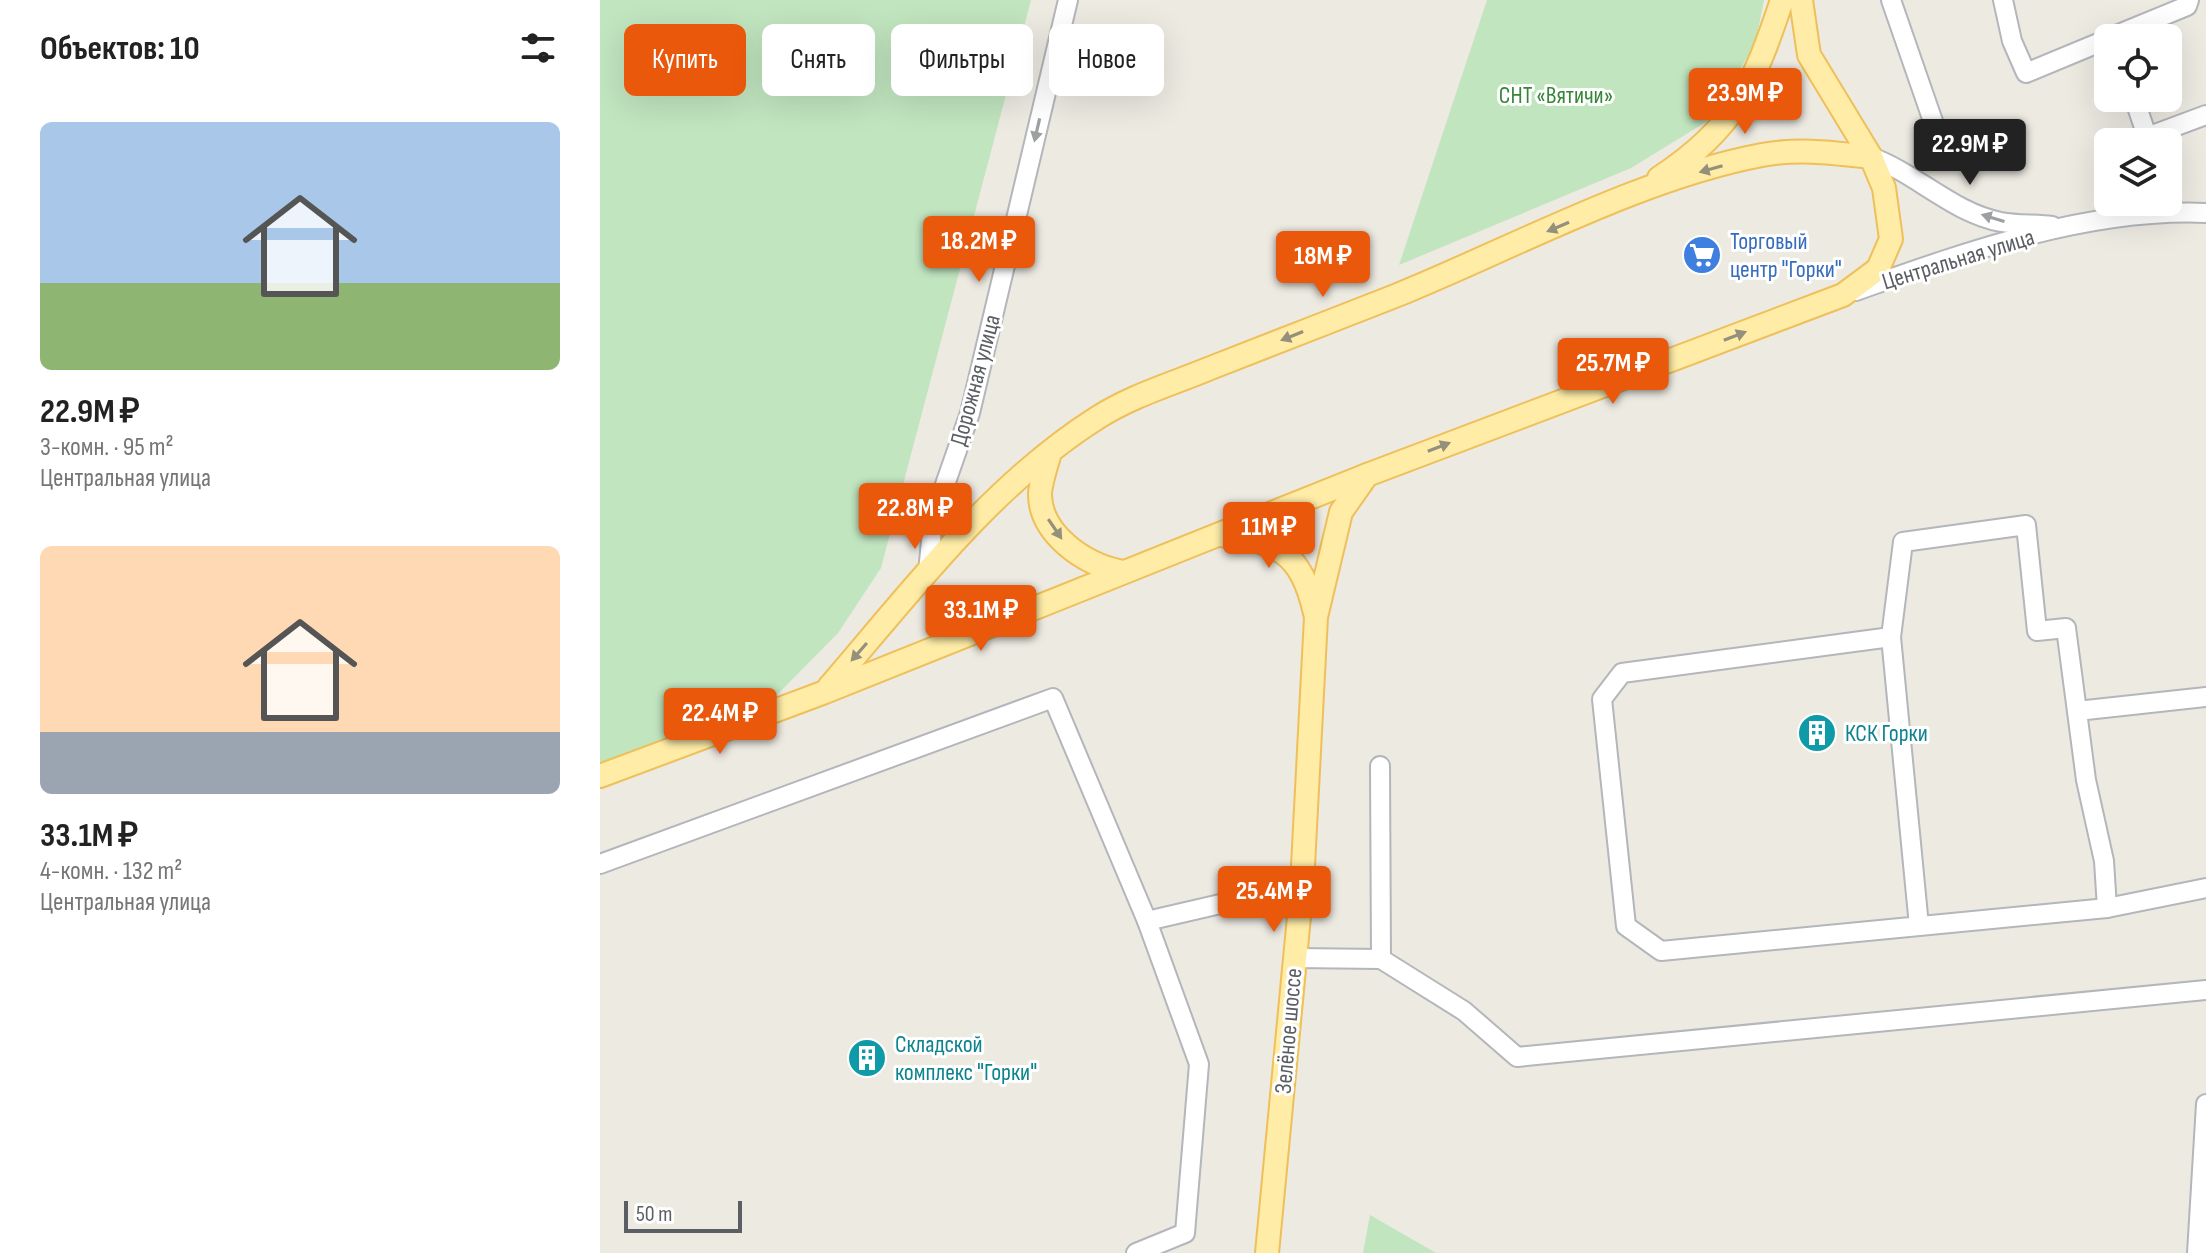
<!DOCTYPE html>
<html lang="ru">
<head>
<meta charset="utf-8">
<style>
  body { margin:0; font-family:"Sofia Sans Condensed",sans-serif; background:#f6f6f6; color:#222; height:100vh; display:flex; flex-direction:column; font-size:30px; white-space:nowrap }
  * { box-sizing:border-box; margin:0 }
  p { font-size:26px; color:#767676 }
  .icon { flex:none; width:44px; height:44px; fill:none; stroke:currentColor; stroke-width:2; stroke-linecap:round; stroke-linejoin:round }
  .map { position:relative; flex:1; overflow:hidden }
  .panel { display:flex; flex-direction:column; background:#fff; width:600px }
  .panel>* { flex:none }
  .top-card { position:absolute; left:24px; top:24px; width:760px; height:72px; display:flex; gap:16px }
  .buttons { position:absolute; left:1494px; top:24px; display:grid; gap:16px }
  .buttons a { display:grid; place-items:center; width:88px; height:88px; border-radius:12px; background:#fff; box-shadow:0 8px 32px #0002; font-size:40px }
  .scale { position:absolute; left:24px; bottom:20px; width:118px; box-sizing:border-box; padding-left:8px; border:4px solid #5b5f63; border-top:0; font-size:22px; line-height:28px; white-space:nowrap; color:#5b5f63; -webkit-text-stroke:6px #fff; paint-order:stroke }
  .price { position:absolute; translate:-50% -68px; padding:0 18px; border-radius:8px; background:#ea580c; color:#fff; font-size:26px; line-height:52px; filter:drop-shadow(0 2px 4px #0008) }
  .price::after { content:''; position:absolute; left:50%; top:48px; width:24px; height:18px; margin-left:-12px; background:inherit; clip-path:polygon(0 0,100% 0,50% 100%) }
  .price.on { background:#222; color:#fff }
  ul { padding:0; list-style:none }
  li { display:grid; align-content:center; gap:16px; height:424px; padding:0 40px }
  li span { display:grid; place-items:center; height:248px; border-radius:12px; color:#555 }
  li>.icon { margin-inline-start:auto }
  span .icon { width:144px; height:144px; fill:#fffc; stroke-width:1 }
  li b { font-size:34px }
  h2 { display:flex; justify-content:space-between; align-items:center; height:96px; padding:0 40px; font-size:34px }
  .pill { padding:0 28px; border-radius:12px; background:#fff; box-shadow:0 8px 32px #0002; font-size:28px; line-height:72px }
  .pill.on { background:#ea580c; color:#fff }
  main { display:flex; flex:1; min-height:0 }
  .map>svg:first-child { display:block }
</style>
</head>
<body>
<main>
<section class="panel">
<h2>Объектов: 10<svg class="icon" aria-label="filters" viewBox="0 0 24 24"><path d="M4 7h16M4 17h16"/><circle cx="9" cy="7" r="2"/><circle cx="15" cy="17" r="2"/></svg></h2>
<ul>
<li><span style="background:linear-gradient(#a9c7e8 65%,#8fb573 0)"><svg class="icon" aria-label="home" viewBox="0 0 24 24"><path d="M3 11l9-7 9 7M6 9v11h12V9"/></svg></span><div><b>22.9M ₽</b><p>3-комн. · 95 m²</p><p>Центральная улица</p></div></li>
<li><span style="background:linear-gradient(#ffd9b3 75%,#9aa5b1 0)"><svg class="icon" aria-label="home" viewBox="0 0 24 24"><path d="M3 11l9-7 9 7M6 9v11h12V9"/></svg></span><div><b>33.1M ₽</b><p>4-комн. · 132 m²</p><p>Центральная улица</p></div></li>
</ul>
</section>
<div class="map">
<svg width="1606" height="1253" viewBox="0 0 1606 1253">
  <rect width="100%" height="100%" fill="#edeae2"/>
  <g fill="#c1e5bf">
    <polygon points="0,0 431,0 281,568 238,633 167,705 0,766"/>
    <polygon points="887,0 1164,0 1155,45 1106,122 1031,168 799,265"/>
    <polygon points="770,1215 836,1253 763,1253"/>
  </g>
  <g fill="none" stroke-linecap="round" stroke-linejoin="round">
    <g stroke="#b3b6ba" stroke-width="22">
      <g id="minor">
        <polyline points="1291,0 1335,127"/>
        <polyline points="1403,0 1412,41 1426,73 1508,39"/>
        <polyline points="1509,38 1587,6 1589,0"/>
        <polyline points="1534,98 1549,142"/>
        <polyline points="1547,137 1606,115"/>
        <path d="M1271 157C1316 173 1353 213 1401 222 1417 225 1435 224 1452 226"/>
        <path d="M1256 291C1365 252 1489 208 1606 213"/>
        <polyline points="328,573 333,519 370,413 468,0"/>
        <polyline points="1291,637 1303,542 1426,525 1437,631 1466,628 1486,780 1504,861 1507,908"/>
        <polyline points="1477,711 1606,697"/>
        <polyline points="780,766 781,959"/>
        <polyline points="0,864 453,698 547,921 599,1064 585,1233 536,1253"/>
        <polyline points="547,921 702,885"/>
        <polyline points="1319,926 1291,637 1022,673 1002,699 1026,926 1061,951 1507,908 1606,888"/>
        <polyline points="695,958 781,959 864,1011 917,1057 1606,990"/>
        <polyline points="1597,1253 1606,1104"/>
      </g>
    </g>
    <g stroke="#efbf5a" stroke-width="26">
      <g id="major">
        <path d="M1059 178C1136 127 1154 84 1182 0"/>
        <path d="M449 456C446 467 441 481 440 493 439 533 485 565 519 571"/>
        <path d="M620 535C679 541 701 553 715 613"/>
        <path d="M229 687C310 593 391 485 497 418 531 396 572 384 608 369 670 345 733 320 795 296 911 249 1040 178 1162 155 1199 148 1234 153 1271 157"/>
        <polyline points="0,776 225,692 767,475 1243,295 1278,269 1291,239 1284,188 1271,157 1209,55 1201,0"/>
        <polyline points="667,1253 702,885 716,617 741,512 767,475"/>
      </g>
    </g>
    <use href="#minor" stroke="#fff" stroke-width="18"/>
    <use href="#major" stroke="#feeca7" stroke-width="22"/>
  </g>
  <defs><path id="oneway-solid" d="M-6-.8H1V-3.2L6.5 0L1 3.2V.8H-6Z" transform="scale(2)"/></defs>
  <g fill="#9d9fa1">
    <use href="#oneway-solid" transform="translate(437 130) rotate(103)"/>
    <use href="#oneway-solid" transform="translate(1393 218) rotate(-163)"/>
  </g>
  <g fill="#94907b">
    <use href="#oneway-solid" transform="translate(1111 169) rotate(164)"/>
    <use href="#oneway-solid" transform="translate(958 227) rotate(157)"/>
    <use href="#oneway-solid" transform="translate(692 336) rotate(158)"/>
    <use href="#oneway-solid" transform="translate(1135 336) rotate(-21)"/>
    <use href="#oneway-solid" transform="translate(839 447) rotate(-21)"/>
    <use href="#oneway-solid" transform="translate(455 529) rotate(56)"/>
    <use href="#oneway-solid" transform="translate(259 652) rotate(131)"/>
  </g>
  <defs>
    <g id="supermarket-disc" transform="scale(2)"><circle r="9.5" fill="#3f7fe0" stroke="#fff"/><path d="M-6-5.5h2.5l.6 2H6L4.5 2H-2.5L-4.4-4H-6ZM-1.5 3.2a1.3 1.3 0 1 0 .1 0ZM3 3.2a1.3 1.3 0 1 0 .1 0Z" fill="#fff"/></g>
    <g id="building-disc" transform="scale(2)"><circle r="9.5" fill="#0f9aa8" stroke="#fff"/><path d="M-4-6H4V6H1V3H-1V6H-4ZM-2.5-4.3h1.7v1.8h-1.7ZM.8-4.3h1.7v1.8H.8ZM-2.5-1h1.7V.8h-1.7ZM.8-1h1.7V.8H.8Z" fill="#fff"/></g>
  </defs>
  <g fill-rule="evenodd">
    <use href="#supermarket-disc" x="1102" y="255"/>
    <use href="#building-disc" x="1217" y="733"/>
    <use href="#building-disc" x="267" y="1058"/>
  </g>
  <g text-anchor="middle" stroke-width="6" stroke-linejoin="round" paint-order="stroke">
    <g font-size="24" fill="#378637" stroke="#fff">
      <text x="956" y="103">СНТ «Вятичи»</text>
    </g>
    <g font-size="24" fill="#366cbe" stroke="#fff" text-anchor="start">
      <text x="1130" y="249">Торговый<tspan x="1130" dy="28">центр "Горки"</tspan></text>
    </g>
    <g font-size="24" fill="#5b5f63" stroke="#fff">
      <text transform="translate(1358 259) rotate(-17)" y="8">Центральная улица</text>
      <text transform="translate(375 380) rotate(-75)" y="8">Дорожная улица</text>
      <text transform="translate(688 1031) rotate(-85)" y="8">Зелёное шоссе</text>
    </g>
    <g font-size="24" fill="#0d838f" stroke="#fff" text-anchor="start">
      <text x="1245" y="741">КСК Горки</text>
      <text x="295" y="1052">Складской<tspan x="295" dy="28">комплекс "Горки"</tspan></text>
    </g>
  </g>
</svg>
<div class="buttons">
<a><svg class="icon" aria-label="locate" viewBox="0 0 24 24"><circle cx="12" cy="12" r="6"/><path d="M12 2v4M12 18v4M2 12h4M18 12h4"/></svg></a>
<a><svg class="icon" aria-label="layers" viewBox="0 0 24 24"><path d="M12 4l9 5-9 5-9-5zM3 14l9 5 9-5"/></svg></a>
</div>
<div class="scale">50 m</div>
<b class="price" style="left:1145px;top:136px">23.9M ₽</b>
<b class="price on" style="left:1370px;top:187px">22.9M ₽</b>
<b class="price" style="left:379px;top:284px">18.2M ₽</b>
<b class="price" style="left:723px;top:299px">18M ₽</b>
<b class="price" style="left:1013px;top:406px">25.7M ₽</b>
<b class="price" style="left:315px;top:551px">22.8M ₽</b>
<b class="price" style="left:669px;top:570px">11M ₽</b>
<b class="price" style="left:381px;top:653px">33.1M ₽</b>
<b class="price" style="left:120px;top:756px">22.4M ₽</b>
<b class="price" style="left:674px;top:934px">25.4M ₽</b>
<div class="top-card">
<a class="pill on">Купить</a>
<a class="pill">Снять</a>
<a class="pill">Фильтры</a>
<a class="pill">Новое</a>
</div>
</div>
</main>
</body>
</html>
